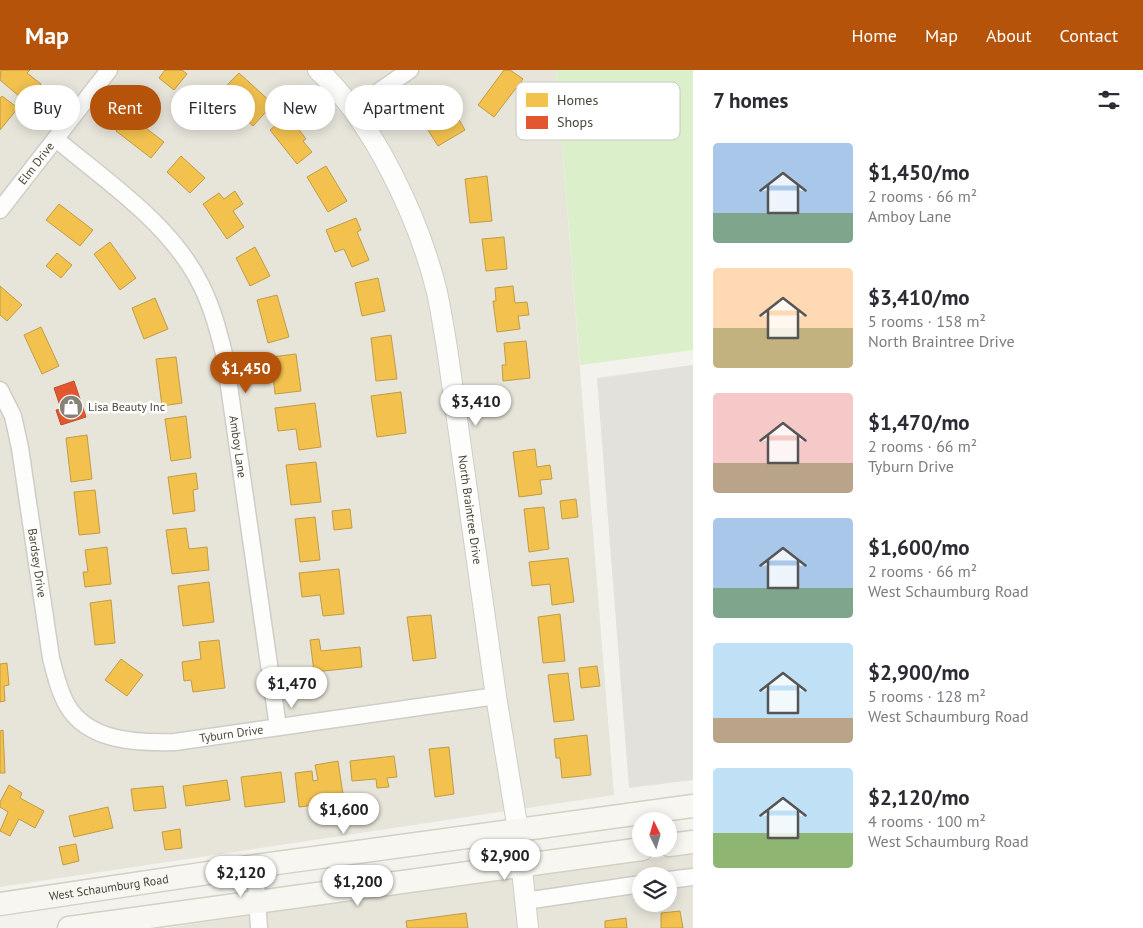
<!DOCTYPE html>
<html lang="en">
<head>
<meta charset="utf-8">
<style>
  body { margin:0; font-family:"PT Sans",sans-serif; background:#f2f2f3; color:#2b2b33; height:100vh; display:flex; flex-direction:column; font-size:19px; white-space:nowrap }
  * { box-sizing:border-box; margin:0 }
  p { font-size:16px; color:#7c7c81 }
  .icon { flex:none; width:28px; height:28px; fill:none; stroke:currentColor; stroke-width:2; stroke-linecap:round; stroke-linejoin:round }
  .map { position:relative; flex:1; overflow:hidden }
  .side { display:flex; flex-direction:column; background:#fff; width:450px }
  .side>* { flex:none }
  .banner { position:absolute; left:15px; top:15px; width:475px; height:45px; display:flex; gap:10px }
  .needle { width:32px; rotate:355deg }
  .tools { position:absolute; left:632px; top:742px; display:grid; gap:10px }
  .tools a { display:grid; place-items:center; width:45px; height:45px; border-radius:50%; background:#fff; box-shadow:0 2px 12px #0003; font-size:25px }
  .price { position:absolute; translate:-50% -42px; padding:0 11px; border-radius:18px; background:#fff; color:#222; font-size:16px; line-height:32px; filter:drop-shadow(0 1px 2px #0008) }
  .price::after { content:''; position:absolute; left:50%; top:30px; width:15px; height:11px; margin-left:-8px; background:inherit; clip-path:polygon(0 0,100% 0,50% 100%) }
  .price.current { background:#b45309; color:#fff }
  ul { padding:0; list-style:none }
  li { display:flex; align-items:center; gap:15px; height:125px; padding:0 20px }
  li span { display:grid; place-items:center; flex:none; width:140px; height:100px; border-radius:5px; color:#555 }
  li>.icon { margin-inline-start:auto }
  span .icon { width:60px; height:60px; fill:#fffc; stroke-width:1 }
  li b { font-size:21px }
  h2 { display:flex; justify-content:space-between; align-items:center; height:60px; padding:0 20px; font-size:21px }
  .tag { padding:0 18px; border-radius:22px; background:#fff; box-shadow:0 2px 12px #0003; font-size:18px; line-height:45px }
  .tag.current { background:#b45309; color:#fff }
  header { display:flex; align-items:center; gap:30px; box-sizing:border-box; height:70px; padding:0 25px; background:#b45309; color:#fff }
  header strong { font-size:24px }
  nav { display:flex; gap:28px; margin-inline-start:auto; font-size:18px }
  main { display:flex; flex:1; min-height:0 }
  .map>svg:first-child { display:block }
</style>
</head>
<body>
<header>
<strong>Map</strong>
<nav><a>Home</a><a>Map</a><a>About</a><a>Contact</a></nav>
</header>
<main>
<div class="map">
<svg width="693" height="858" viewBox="0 0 693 858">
  <rect width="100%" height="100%" fill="#f3f2ed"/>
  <g fill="#e7e5da" fill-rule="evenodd">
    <polygon points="0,0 556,0 614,725 0,817"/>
    <path d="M693 783V858H166L374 827ZM641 806H669V834H641Z"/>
  </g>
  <polygon fill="#dcefcb" points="556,0 693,0 693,280 580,295"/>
  <polygon fill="#e2e1dc" points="693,295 693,710 629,718 597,308"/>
  <g fill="#f2c14e" stroke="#c09c47">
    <polygon points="1,0 30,0 27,3 41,14 26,32 0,10"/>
    <polygon points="165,0 182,0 187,4 174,20 159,8"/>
    <polygon points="504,0 510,0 523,9 494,47 478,35"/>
    <polygon points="239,3 273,34 253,56 234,39 241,32 225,17"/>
    <polygon points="2,26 18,38 0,60 0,28"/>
    <polygon points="454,41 465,60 438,76 426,57"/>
    <polygon points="129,45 164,72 151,88 116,61"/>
    <polygon points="288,45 306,69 303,71 312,82 297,94 270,60"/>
    <polygon points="181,86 205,108 190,123 167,102"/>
    <polygon points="326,96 347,131 328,142 307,107"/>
    <polygon points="487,106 492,151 470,153 465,109"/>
    <polygon points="235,121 243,134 233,141 244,157 227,169 203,134 219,123 224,129"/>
    <polygon points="59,134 93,160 80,176 46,150"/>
    <polygon points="356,148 361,160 357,162 369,190 352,197 344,179 335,182 326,160"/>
    <polygon points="504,167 507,199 486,201 482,169"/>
    <polygon points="110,172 136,208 120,220 94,184"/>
    <polygon points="255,177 270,206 250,216 236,188"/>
    <polygon points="57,183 72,195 61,208 46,196"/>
    <polygon points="378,208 385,241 362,246 355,213"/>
    <polygon points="0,216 22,235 7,251 0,245"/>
    <polygon points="513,216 515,233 527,232 529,245 518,246 520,259 497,262 493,231 496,231 495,218"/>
    <polygon points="277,225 289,267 268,273 257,230"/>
    <polygon points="155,228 168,259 144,269 132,238"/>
    <polygon points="41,257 59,296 42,304 24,265"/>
    <polygon points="391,265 397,309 376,311 371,268"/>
    <polygon points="526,271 530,308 503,311 502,295 506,295 504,273"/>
    <polygon points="296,284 301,321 275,324 271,287"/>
    <polygon points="176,287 182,333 162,336 156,289"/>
    <polygon points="401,322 406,363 377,367 371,326"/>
    <polygon points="315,333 321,377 299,380 296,359 278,361 275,338"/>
    <polygon points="186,346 191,388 171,391 165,349"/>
    <polygon points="87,365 92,409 71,412 66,368"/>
    <polygon points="535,379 537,397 550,395 552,409 540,410 542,424 519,427 513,382"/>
    <polygon points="316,392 321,432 291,435 286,395"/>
    <polygon points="196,403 198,419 193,420 195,441 173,444 168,407"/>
    <polygon points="95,420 100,463 79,465 74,422"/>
    <polygon points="576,429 578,447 562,449 560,431"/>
    <polygon points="544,437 549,479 529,482 524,439"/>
    <polygon points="350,439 352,458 334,460 332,441"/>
    <polygon points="315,447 320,490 300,492 295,449"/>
    <polygon points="186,458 189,479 207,477 209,500 172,504 166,460"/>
    <polygon points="107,477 111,514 85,517 83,502 88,502 85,480"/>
    <polygon points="568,488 574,532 552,535 550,514 532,516 529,492"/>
    <polygon points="339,499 344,544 323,546 320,525 302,527 299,503"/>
    <polygon points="209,512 214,552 183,556 178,516"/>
    <polygon points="111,530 115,573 95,575 90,533"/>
    <polygon points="560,544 565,591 543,593 538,547"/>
    <polygon points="431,545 436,588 413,591 407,547"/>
    <polygon points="319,569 321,581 360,577 362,597 314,602 310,570"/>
    <polygon points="219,570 225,618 193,622 191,610 184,611 182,592 201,589 199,572"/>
    <polygon points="121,589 143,605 127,626 105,610"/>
    <polygon points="7,593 9,615 4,616 5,631 0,632 0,594"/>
    <polygon points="597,596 600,616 581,618 579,598"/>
    <polygon points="568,603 574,650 554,652 548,605"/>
    <polygon points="3,660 5,703 0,703 0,661"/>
    <polygon points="587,665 591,705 562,708 560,688 556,688 554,669"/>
    <polygon points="449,677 454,724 435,727 429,679"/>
    <polygon points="394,686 397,707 387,708 389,717 377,718 376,709 352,711 350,691"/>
    <polygon points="338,691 344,731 299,737 295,703 312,701 313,711 318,710 315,695"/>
    <polygon points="281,702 285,732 245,737 241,707"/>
    <polygon points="227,710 230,730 186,736 183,716"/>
    <polygon points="9,715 22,723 20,728 44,741 35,758 19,749 10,766 0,761 8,742 0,737 0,732"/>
    <polygon points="163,716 166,738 134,741 131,719"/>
    <polygon points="108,737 113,758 74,767 69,746"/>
    <polygon points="180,759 182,778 165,780 162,762"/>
    <polygon points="76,774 79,791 63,795 59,777"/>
    <polygon points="680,841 683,858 661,858 661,843"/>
    <polygon points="466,843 468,858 407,858 406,851"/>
    <polygon points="626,848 627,858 605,858 605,851"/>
  </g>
  <polygon fill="#e4572e" stroke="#b65231" points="74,311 86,347 61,355 56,340 61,339 54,318"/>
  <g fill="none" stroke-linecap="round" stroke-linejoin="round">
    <g stroke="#cfcdc7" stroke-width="19">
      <g id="minor">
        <polyline points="353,39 410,0"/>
        <path id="s1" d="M56 69C107 112 171 154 201 215 213 239 219 263 225 288L278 657"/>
        <path id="s2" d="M0 140 109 0"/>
        <path id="s3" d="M0 320 13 346 20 378 51 588C55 604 59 621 67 635 88 672 138 673 175 672L496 626"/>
        <polyline points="255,796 259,858"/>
        <polyline points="669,810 693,807"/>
        <polyline points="525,831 641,814"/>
      </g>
    </g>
    <g stroke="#cfcdc7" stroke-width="22">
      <g id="tertiary">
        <path id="s4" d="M318 0C374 52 419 149 437 222 441 241 444 260 447 278L496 626 518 760 528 858"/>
      </g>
    </g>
    <g stroke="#d3d1c3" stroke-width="25">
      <g id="secondary">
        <polyline points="669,775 693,772"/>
        <path id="s5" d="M0 834 255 796 693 736"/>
        <polyline points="69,858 642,779"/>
      </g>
    </g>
    <use href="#minor" stroke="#fdfdfc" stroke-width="16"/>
    <use href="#tertiary" stroke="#fdfdfc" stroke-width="20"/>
    <use href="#secondary" stroke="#f7f6f0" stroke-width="22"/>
  </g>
  <defs>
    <g id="shop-disc" transform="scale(1.25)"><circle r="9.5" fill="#868277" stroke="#fff"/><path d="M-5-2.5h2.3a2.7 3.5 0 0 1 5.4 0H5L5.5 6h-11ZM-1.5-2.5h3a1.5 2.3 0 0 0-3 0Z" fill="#fff"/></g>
  </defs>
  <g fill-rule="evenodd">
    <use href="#shop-disc" x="71" y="337"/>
  </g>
  <g text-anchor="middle" stroke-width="5" stroke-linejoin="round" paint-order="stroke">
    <g font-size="12" fill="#4b4637" stroke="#fff">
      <text dy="4" stroke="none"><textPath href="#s2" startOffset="59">Elm Drive</textPath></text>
      <text dy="4" stroke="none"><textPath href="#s1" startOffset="374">Amboy Lane</textPath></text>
      <text dy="4" stroke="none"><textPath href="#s4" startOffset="475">North Braintree Drive</textPath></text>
      <text dy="4" stroke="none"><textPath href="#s3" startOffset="178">Bardsey Drive</textPath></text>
      <text dy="4" stroke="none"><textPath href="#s3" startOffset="501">Tyburn Drive</textPath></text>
      <text dy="4" stroke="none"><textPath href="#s5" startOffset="110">West Schaumburg Road</textPath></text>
    </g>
    <g font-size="12" fill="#4b4637" stroke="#fff" text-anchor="start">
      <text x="88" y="341">Lisa Beauty Inc</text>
    </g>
  </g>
  <rect x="516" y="12" width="164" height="58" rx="8" fill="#fff" stroke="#c9c8c3" stroke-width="1"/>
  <rect x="526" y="23" width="22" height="14" fill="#f2c14e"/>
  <rect x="526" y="46" width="22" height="13" fill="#e4572e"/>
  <g font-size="14" fill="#4b4637">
    <text x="557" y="35">Homes</text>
    <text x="557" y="57">Shops</text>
  </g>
</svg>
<div class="tools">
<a><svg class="needle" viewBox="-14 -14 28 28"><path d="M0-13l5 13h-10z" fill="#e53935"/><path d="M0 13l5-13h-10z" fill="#7c7c81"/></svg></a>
<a><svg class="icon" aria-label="layers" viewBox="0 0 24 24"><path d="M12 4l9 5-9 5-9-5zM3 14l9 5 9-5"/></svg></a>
</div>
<b class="price current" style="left:246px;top:324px">$1,450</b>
<b class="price" style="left:476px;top:357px">$3,410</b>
<b class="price" style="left:292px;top:639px">$1,470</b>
<b class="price" style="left:344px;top:765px">$1,600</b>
<b class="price" style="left:505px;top:811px">$2,900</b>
<b class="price" style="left:241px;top:828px">$2,120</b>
<b class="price" style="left:358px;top:837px">$1,200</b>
<div class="banner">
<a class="tag">Buy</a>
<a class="tag current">Rent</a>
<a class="tag">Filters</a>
<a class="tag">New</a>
<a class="tag">Apartment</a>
</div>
</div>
<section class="side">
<h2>7 homes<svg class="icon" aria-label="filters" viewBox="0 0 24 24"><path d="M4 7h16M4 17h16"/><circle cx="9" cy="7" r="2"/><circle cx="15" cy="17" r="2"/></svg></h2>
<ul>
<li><span style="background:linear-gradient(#a9c7e8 70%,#7fa58c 0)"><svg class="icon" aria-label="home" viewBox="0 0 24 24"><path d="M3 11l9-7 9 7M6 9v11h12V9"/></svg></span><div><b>$1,450/mo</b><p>2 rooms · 66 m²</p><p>Amboy Lane</p></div></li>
<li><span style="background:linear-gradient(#ffd9b3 60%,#c2b280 0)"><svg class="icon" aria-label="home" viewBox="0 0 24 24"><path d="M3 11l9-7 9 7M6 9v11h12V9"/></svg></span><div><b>$3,410/mo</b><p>5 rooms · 158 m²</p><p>North Braintree Drive</p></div></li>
<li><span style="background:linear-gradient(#f6c9c9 70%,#b9a48a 0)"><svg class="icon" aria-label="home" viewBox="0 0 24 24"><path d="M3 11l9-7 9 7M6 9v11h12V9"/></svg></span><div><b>$1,470/mo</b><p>2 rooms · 66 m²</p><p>Tyburn Drive</p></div></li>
<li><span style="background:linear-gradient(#a9c7e8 70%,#7fa58c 0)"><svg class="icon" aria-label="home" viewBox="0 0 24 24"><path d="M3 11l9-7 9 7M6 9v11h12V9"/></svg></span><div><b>$1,600/mo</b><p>2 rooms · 66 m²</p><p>West Schaumburg Road</p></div></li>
<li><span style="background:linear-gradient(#bfe0f5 75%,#b9a48a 0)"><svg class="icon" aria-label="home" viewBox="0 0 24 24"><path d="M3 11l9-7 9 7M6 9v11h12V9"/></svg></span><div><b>$2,900/mo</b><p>5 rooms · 128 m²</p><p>West Schaumburg Road</p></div></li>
<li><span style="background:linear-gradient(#bfe0f5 65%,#8fb573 0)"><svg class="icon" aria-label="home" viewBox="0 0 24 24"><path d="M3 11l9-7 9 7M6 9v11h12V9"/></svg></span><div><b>$2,120/mo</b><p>4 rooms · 100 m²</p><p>West Schaumburg Road</p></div></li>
</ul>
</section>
</main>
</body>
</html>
